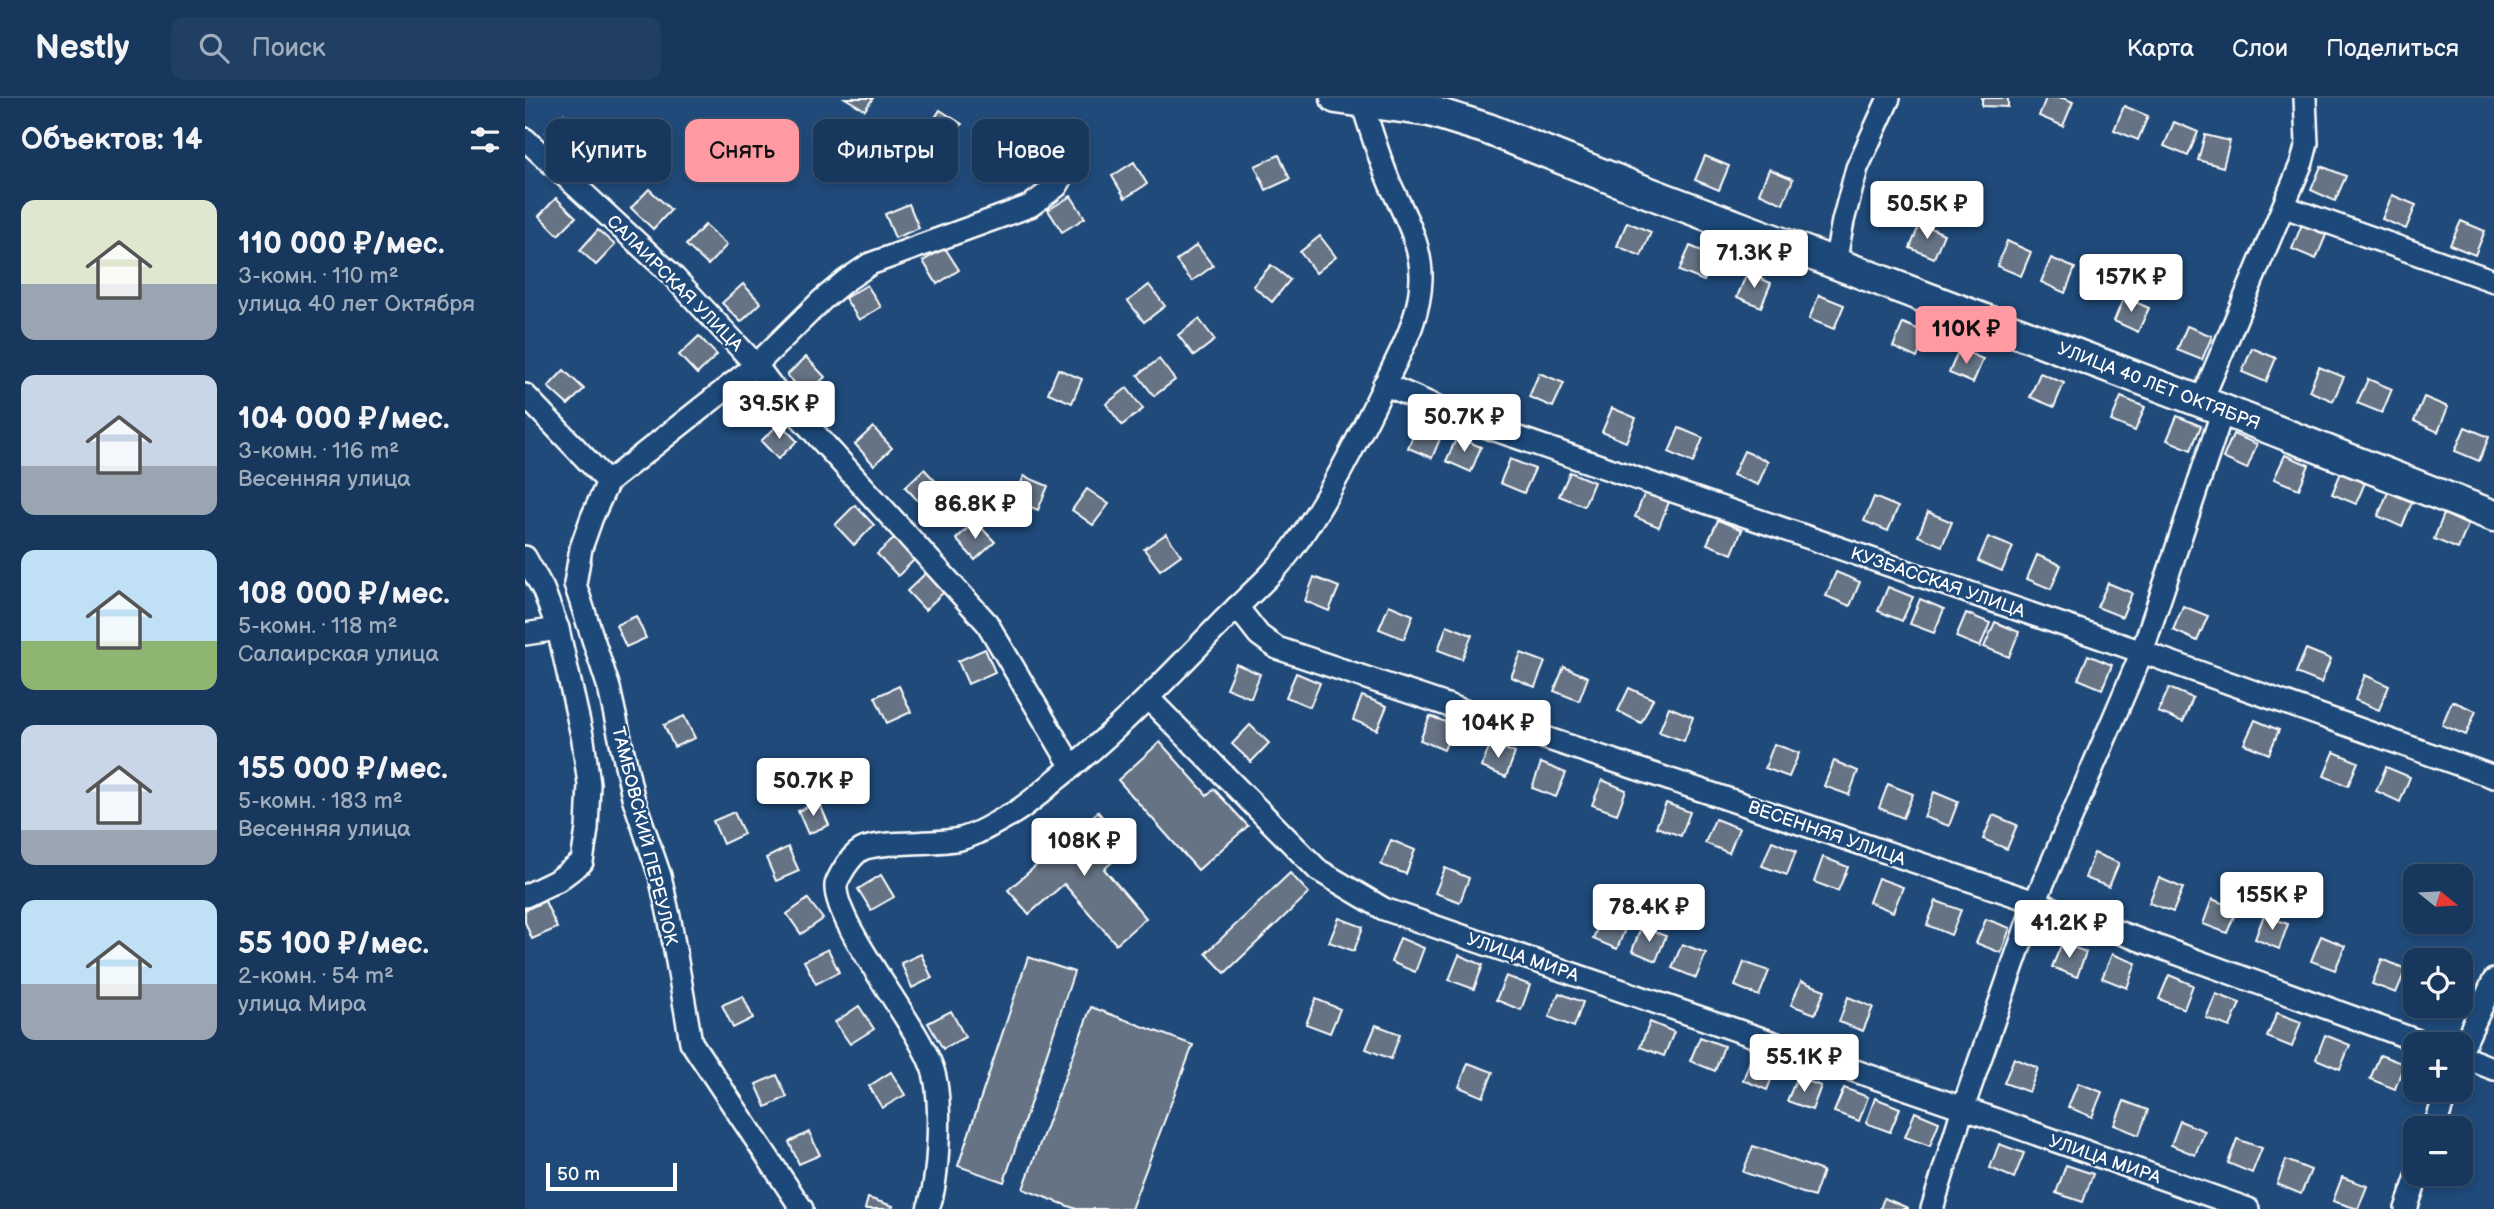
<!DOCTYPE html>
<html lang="ru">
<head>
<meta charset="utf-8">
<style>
  body { margin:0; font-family:"Balsamiq Sans",sans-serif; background:#203f62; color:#f1f3f6; height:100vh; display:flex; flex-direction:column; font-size:26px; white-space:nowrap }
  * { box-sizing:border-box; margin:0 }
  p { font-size:23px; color:#9eacbb }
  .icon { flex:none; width:38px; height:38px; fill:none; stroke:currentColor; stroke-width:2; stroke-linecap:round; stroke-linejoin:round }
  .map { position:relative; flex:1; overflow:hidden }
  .sheet { display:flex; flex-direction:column; background:#17385c; width:525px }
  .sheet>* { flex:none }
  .top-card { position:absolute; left:21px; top:21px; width:665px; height:63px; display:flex; gap:14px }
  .needle { width:46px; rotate:108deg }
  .controls { position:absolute; left:1878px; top:766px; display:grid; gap:14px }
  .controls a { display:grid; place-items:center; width:70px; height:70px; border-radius:14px; background:#17385c; box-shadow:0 4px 10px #0003,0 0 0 2px #365272; font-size:35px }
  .scale { position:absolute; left:21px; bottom:18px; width:131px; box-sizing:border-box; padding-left:7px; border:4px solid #fff; border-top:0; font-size:19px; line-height:24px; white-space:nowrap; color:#fff; -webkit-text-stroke:5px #1f4a7a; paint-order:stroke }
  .price { position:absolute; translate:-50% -60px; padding:0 16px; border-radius:7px; background:#fff; color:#222; font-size:23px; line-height:46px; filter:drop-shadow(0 2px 4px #0008) }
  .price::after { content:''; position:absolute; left:50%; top:42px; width:21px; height:16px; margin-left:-10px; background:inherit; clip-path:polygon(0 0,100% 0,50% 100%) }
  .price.on { background:#ff9aa2; color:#111 }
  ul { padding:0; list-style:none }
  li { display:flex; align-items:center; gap:21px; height:175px; padding:0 21px }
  li span { display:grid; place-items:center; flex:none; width:196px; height:140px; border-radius:14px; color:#555 }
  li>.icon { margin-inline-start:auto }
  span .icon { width:84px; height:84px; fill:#fffc; stroke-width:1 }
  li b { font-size:30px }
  h2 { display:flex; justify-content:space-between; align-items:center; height:84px; padding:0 21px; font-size:30px }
  .tag { padding:0 24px; border-radius:14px; background:#17385c; box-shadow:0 4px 10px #0003,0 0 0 2px #365272; font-size:24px; line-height:63px }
  .tag.on { background:#ff9aa2; color:#111 }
  header { display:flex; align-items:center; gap:42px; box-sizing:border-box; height:98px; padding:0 35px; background:#17385c; border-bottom:2px solid #365272 }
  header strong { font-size:33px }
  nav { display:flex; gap:38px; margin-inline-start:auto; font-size:24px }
  .search { width:490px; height:63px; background:#203f62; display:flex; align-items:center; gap:18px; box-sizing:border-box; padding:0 24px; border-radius:14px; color:#9eacbb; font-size:26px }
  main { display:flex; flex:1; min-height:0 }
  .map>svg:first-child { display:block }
</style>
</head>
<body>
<header>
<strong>Nestly</strong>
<div class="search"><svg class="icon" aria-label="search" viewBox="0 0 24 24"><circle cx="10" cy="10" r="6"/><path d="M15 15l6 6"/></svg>Поиск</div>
<nav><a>Карта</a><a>Слои</a><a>Поделиться</a></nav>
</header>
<main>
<section class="sheet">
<h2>Объектов: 14<svg class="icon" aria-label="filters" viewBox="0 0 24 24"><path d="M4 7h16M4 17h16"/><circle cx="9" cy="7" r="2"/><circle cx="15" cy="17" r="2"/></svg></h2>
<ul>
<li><span style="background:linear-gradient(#dfe7d0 60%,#9aa5b1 0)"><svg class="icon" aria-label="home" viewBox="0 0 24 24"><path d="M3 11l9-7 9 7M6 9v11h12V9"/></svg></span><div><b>110 000 ₽/мес.</b><p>3-комн. · 110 m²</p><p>улица 40 лет Октября</p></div></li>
<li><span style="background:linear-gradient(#c9d6e8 65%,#9aa5b1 0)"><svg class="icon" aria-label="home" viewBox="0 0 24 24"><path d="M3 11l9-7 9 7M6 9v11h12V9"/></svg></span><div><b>104 000 ₽/мес.</b><p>3-комн. · 116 m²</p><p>Весенняя улица</p></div></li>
<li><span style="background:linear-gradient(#bfe0f5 65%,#8fb573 0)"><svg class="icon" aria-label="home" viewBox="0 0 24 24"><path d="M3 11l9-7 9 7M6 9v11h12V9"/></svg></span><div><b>108 000 ₽/мес.</b><p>5-комн. · 118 m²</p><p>Салаирская улица</p></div></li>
<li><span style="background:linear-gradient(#c9d6e8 75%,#9aa5b1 0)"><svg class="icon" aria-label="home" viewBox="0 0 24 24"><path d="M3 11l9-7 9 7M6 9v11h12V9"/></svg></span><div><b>155 000 ₽/мес.</b><p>5-комн. · 183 m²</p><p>Весенняя улица</p></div></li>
<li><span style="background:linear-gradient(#bfe0f5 60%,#9aa5b1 0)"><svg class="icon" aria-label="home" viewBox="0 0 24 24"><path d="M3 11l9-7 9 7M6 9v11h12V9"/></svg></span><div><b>55 100 ₽/мес.</b><p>2-комн. · 54 m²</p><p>улица Мира</p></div></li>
</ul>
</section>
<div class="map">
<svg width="1969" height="1111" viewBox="0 0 1969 1111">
  <rect width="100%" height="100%" fill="#1f4a7a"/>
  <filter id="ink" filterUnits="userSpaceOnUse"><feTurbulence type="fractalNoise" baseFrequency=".0143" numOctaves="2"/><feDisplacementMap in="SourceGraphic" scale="14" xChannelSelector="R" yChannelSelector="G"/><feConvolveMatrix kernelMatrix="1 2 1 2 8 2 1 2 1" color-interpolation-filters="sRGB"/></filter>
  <g filter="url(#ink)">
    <g fill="#657384" stroke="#fff" stroke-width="2">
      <polygon points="320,0 348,0 340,12"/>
      <polygon points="1457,0 1483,0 1483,9 1457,8"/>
      <polygon points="1521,0 1538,0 1548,4 1538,28 1514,18"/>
      <polygon points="1599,8 1623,18 1613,42 1589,32"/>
      <polygon points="415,12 437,26 423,48 401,34"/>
      <polygon points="39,16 56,33 39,51 21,34"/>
      <polygon points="1649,24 1673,34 1663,58 1639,48"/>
      <polygon points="1680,37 1705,43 1698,69 1673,62"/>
      <polygon points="496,50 518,64 505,86 482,72"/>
      <polygon points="754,57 765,81 741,92 730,68"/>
      <polygon points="1180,58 1204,68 1194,92 1170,82"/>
      <polygon points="609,64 622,86 600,100 587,78"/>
      <polygon points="1796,68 1821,78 1810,103 1786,92"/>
      <polygon points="1244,71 1268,81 1258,106 1234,95"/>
      <polygon points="124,91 146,112 128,131 106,110"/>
      <polygon points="1867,97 1891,107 1881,131 1857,121"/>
      <polygon points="546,98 560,120 537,134 523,112"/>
      <polygon points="31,100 51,119 33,137 14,118"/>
      <polygon points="384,106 394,130 370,140 360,116"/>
      <polygon points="1936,123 1960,133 1950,157 1925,147"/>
      <polygon points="1102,124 1126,134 1116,158 1092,148"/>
      <polygon points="1395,125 1419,136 1409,160 1385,150"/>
      <polygon points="1777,126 1801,137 1791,161 1767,151"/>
      <polygon points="180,127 202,147 183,167 161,147"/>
      <polygon points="73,132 90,147 71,167 55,152"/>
      <polygon points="795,138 811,159 791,175 775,154"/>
      <polygon points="1482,143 1506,154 1496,178 1472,168"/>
      <polygon points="672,147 688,168 667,183 651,163"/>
      <polygon points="1165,148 1189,158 1179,183 1154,173"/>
      <polygon points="420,150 434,172 412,186 398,163"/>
      <polygon points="1526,160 1550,170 1540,195 1516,184"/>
      <polygon points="746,167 765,182 747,204 728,188"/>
      <polygon points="1222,175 1246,185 1236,209 1212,199"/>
      <polygon points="218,186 236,205 216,224 197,205"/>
      <polygon points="342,187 356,209 334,222 320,200"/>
      <polygon points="624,187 640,208 619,224 603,203"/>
      <polygon points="1294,197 1319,207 1309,231 1284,221"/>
      <polygon points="1599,199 1624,210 1613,234 1589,223"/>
      <polygon points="674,221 690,242 669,258 653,237"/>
      <polygon points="1378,225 1402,235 1392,260 1368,249"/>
      <polygon points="1662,228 1687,238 1677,262 1652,252"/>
      <polygon points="174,238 192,257 172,276 154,257"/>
      <polygon points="1727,250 1751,260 1741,284 1717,274"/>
      <polygon points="1434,251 1458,261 1448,285 1424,275"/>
      <polygon points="281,259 300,279 281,297 262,277"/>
      <polygon points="634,261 650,282 629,298 613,277"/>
      <polygon points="1794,269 1819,279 1808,303 1784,293"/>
      <polygon points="533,271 557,281 547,305 523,295"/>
      <polygon points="39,272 59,291 43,307 23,289"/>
      <polygon points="1014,275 1039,285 1028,309 1004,299"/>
      <polygon points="1515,275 1539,285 1529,309 1505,299"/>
      <polygon points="1843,281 1867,291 1857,315 1832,305"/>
      <polygon points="602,290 618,311 597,327 581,306"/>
      <polygon points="1596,299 1620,309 1610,333 1586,323"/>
      <polygon points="1899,299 1923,309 1913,334 1889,323"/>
      <polygon points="1087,310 1111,320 1101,344 1077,334"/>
      <polygon points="1652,318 1676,328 1666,352 1642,342"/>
      <polygon points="255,325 272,343 253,361 236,343"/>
      <polygon points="893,325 917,336 907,360 883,350"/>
      <polygon points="348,329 367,350 349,367 330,346"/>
      <polygon points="1940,329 1964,339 1954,363 1930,353"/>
      <polygon points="1154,330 1178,340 1168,365 1144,354"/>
      <polygon points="1708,336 1732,346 1722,371 1698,360"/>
      <polygon points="932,339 956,349 946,374 921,363"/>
      <polygon points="1219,353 1243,363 1233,387 1208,377"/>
      <polygon points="1760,357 1784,367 1774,391 1749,381"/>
      <polygon points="985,361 1010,371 999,395 975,385"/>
      <polygon points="399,371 417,390 398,408 380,389"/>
      <polygon points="1817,372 1841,382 1831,406 1807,396"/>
      <polygon points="1045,374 1069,384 1059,408 1034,398"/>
      <polygon points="499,378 523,388 513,412 489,402"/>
      <polygon points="562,391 584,406 568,427 547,412"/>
      <polygon points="1120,394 1144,404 1134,429 1110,419"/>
      <polygon points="1863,394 1887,404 1877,429 1853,418"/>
      <polygon points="1349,399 1373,409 1363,433 1339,423"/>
      <polygon points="330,407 349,427 329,447 310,427"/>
      <polygon points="1403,414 1427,424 1417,448 1393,438"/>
      <polygon points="1919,416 1943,427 1933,451 1909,441"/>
      <polygon points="1193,422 1217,432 1207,456 1182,446"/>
      <polygon points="450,423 470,444 450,462 431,441"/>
      <polygon points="641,436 656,457 635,472 619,451"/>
      <polygon points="372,438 392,459 373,478 352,456"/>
      <polygon points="1463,439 1488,449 1477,473 1453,463"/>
      <polygon points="1512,457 1536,467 1526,491 1502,481"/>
      <polygon points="402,474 420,493 400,512 382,493"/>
      <polygon points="1311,474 1335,484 1325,508 1301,498"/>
      <polygon points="789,479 814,489 804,513 780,503"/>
      <polygon points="1583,485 1607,495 1597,519 1572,509"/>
      <polygon points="1363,489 1388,499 1377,523 1353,513"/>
      <polygon points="1395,501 1419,511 1409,535 1385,526"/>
      <polygon points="864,507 888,517 879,541 854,531"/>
      <polygon points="1658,508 1683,518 1672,543 1648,532"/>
      <polygon points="1441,515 1465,525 1455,549 1431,539"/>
      <polygon points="111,518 121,540 101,549 91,527"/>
      <polygon points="1470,524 1494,534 1484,559 1459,549"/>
      <polygon points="922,527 947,537 937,561 913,552"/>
      <polygon points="460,551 470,574 443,586 433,563"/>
      <polygon points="1781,551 1806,561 1796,585 1771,575"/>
      <polygon points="996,555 1020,564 1010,589 986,579"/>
      <polygon points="1563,557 1587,567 1577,591 1553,581"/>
      <polygon points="711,566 735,576 726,600 701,590"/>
      <polygon points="1039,569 1063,579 1054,603 1029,593"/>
      <polygon points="771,575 795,585 785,609 761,599"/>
      <polygon points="1840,577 1864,588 1854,612 1830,602"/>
      <polygon points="374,588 386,614 362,625 350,599"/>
      <polygon points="1104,590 1128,601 1116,625 1093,613"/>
      <polygon points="1644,590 1668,600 1658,624 1633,614"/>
      <polygon points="837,598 862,608 852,632 828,622"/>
      <polygon points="1927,603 1951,613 1941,637 1917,627"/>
      <polygon points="1144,609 1168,619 1159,643 1134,634"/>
      <polygon points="159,618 170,640 149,649 139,627"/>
      <polygon points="905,618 929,627 919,652 895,642"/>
      <polygon points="1730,622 1754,632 1744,656 1719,646"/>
      <polygon points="725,627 744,645 726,664 707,646"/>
      <polygon points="635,644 682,697 689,691 723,728 673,772 593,682"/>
      <polygon points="966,645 990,655 981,679 956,669"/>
      <polygon points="1249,646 1274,655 1264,679 1240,670"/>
      <polygon points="1809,654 1833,664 1823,688 1799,678"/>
      <polygon points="1309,663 1333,673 1324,697 1299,688"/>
      <polygon points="1016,665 1041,675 1031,699 1007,690"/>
      <polygon points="1861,669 1885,679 1875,704 1851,693"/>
      <polygon points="1077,682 1101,692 1092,716 1067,707"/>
      <polygon points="1363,686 1388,696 1378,720 1354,710"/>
      <polygon points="1409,694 1433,704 1424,728 1399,719"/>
      <polygon points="294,704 304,727 283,736 273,713"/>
      <polygon points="1141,705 1165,714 1156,738 1131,729"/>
      <polygon points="209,714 219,736 198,746 188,723"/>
      <polygon points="573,714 604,750 579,771 621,820 591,846 539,786 504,816 483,792"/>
      <polygon points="1468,717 1492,727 1482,751 1458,741"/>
      <polygon points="1190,721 1214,730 1204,755 1180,745"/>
      <polygon points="866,742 890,752 881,776 856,767"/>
      <polygon points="1247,743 1271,753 1262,777 1237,768"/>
      <polygon points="263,749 274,773 251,783 241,760"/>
      <polygon points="1569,755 1594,765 1584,789 1560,780"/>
      <polygon points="1298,759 1323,769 1313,793 1289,784"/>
      <polygon points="920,770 944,780 935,804 910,795"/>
      <polygon points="765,775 784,795 700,875 681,855"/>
      <polygon points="356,777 369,799 346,812 333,791"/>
      <polygon points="1353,780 1378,789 1368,814 1344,804"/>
      <polygon points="1634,780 1658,790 1648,814 1624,805"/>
      <polygon points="283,801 298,821 276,836 262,816"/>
      <polygon points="1687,801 1712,811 1702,835 1678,826"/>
      <polygon points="20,803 32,830 7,841 0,824 0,812"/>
      <polygon points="1411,803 1436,812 1426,837 1402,827"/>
      <polygon points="1077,817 1102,826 1092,851 1068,841"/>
      <polygon points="1739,817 1763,826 1754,851 1730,841"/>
      <polygon points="814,820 838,829 829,853 804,844"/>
      <polygon points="1461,821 1485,830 1476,855 1451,845"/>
      <polygon points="1116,829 1141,838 1131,863 1107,853"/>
      <polygon points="1796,838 1820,848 1810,872 1786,863"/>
      <polygon points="875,840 899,850 890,874 866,864"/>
      <polygon points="1537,845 1561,854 1552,879 1527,869"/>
      <polygon points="1157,846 1181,855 1171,880 1147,870"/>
      <polygon points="303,851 314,874 291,886 279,863"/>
      <polygon points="396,856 407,880 387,890 376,865"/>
      <polygon points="1587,856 1611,865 1602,890 1577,880"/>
      <polygon points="934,857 958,867 949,891 924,882"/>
      <polygon points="503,859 549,874 479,1084 433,1068"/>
      <polygon points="1857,861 1881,871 1871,895 1847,886"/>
      <polygon points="1219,864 1244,873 1234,898 1210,888"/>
      <polygon points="1644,877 1668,887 1659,911 1634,901"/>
      <polygon points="981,878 1005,887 996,912 971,902"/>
      <polygon points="1276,883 1300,892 1290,916 1266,907"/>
      <polygon points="1034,895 1058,904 1049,929 1024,919"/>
      <polygon points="1691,896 1715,905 1705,929 1681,920"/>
      <polygon points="218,898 228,920 208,930 197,907"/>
      <polygon points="1323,899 1348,909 1338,933 1314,924"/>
      <polygon points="791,901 815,911 805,935 781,926"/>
      <polygon points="334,908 349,931 325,946 310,924"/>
      <polygon points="566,909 668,947 606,1111 551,1111 498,1091"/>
      <polygon points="426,913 440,939 418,951 403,925"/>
      <polygon points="1752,915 1776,924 1767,949 1742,939"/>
      <polygon points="1125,924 1149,934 1139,958 1115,949"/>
      <polygon points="851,927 875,936 866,961 841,951"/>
      <polygon points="1800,937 1825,947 1815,971 1791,961"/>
      <polygon points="1175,939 1199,948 1190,973 1165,963"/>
      <polygon points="1855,957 1879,966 1870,991 1845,981"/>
      <polygon points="1227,958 1252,967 1242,992 1218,982"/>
      <polygon points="1489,960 1513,970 1504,994 1479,985"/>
      <polygon points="943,965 968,974 958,999 934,989"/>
      <polygon points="366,974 380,997 357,1010 344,988"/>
      <polygon points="252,977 262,999 241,1009 231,986"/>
      <polygon points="1272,979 1296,988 1287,1012 1262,1003"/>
      <polygon points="1553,985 1577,994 1567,1019 1543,1009"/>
      <polygon points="1319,990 1343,999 1334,1023 1309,1014"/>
      <polygon points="1350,1000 1375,1010 1365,1034 1341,1025"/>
      <polygon points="1599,1003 1623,1012 1614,1037 1589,1027"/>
      <polygon points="1390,1014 1414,1024 1405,1048 1380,1039"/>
      <polygon points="1655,1023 1680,1033 1670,1057 1646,1047"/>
      <polygon points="284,1034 295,1057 274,1066 264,1044"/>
      <polygon points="1712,1041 1737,1050 1727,1075 1703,1065"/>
      <polygon points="1474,1046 1499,1055 1489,1080 1465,1070"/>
      <polygon points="1228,1048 1298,1073 1289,1099 1218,1074"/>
      <polygon points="1761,1062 1786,1072 1776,1096 1752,1086"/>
      <polygon points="1541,1067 1568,1076 1558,1104 1531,1095"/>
      <polygon points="1817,1079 1842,1088 1833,1111 1808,1103"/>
      <polygon points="343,1100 368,1108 367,1111 340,1111"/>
      <polygon points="1359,1100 1383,1110 1383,1111 1355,1111"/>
    </g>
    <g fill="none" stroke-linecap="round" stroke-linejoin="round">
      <g stroke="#fff" stroke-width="26">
        <g id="street">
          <polyline points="0,41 146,176 231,267 246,287 462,525 547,669"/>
          <polyline points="1760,109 1969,183"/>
          <polyline points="1310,165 1318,123 1332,70 1364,0"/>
          <polyline points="859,286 950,325 1617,554 1969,679"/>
          <polyline points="0,297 83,384"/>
          <polyline points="1676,304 1777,64 1782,45 1780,0"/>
          <polyline points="0,459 18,491 33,531 58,642 64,686 62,731 57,764 33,782 0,798"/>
          <polyline points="712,509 734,537 752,550 1510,804 1904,947"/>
          <polyline points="0,536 33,531"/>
          <polyline points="623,600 793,772 859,811 1438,1010 1723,1111"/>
          <polyline points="1936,953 1969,882"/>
          <polyline points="1936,958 1969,971"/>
          <polyline points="1909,1031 1922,992"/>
          <polyline points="277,1111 166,944 145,823 135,778 108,699 84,590 50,486 56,450 67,419 83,384 231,267 297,202 320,183 345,166 505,108 532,88 547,61"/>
          <path d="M403 1111C414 1082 418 998 407 969 391 924 308 824 311 787 312 782 315 778 317 774 321 767 329 756 336 752 354 742 410 747 435 741 453 737 471 724 487 716 503 707 518 693 532 681 590 635 642 581 693 528 718 502 747 479 768 450 804 400 832 343 859 288 876 252 895 221 896 181 897 147 879 116 865 86 854 60 846 32 837 5"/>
          <polyline points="1407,1111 1438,1010 1510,804 1617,554 1698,312"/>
          <polyline points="1881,1111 1893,1076"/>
        </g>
      </g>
      <g stroke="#fff" stroke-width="35">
        <polyline id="secondary" points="811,0 905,13 963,31 1106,88 1698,312 1969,418"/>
      </g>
      <use href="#street" stroke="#1f4a7a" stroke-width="21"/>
      <use href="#secondary" stroke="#1f4a7a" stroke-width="30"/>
    </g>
  </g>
  <g text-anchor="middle" stroke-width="5" stroke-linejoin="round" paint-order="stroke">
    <g font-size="18" fill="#fff" stroke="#1f4a7a">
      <text transform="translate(150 185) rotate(45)" y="6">САЛАИРСКАЯ УЛИЦА</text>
      <text transform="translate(1634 288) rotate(21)" y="6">УЛИЦА 40 ЛЕТ ОКТЯБРЯ</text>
      <text transform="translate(1413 484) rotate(19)" y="6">КУЗБАССКАЯ УЛИЦА</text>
      <text transform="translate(1302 735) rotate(19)" y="6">ВЕСЕННЯЯ УЛИЦА</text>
      <text transform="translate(120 738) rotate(76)" y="6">ТАМБОВСКИЙ ПЕРЕУЛОК</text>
      <text transform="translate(998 859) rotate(19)" y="6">УЛИЦА МИРА</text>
      <text transform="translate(1580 1061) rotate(19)" y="6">УЛИЦА МИРА</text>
    </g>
  </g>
</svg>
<div class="controls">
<a><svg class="needle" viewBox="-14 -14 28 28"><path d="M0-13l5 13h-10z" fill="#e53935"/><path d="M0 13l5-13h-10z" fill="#9eacbb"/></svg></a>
<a><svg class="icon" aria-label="locate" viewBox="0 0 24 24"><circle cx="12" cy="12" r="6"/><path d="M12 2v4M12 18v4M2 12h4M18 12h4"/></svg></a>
<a>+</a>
<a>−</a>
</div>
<div class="scale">50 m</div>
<b class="price" style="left:1402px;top:143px">50.5K ₽</b>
<b class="price" style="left:1229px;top:192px">71.3K ₽</b>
<b class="price" style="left:1606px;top:216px">157K ₽</b>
<b class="price on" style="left:1441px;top:268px">110K ₽</b>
<b class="price" style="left:254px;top:343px">39.5K ₽</b>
<b class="price" style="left:939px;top:356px">50.7K ₽</b>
<b class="price" style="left:450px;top:443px">86.8K ₽</b>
<b class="price" style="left:973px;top:662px">104K ₽</b>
<b class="price" style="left:288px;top:720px">50.7K ₽</b>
<b class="price" style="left:559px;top:780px">108K ₽</b>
<b class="price" style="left:1747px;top:834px">155K ₽</b>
<b class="price" style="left:1124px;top:846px">78.4K ₽</b>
<b class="price" style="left:1544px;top:862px">41.2K ₽</b>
<b class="price" style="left:1279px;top:996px">55.1K ₽</b>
<div class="top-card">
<a class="tag">Купить</a>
<a class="tag on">Снять</a>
<a class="tag">Фильтры</a>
<a class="tag">Новое</a>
</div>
</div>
</main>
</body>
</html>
